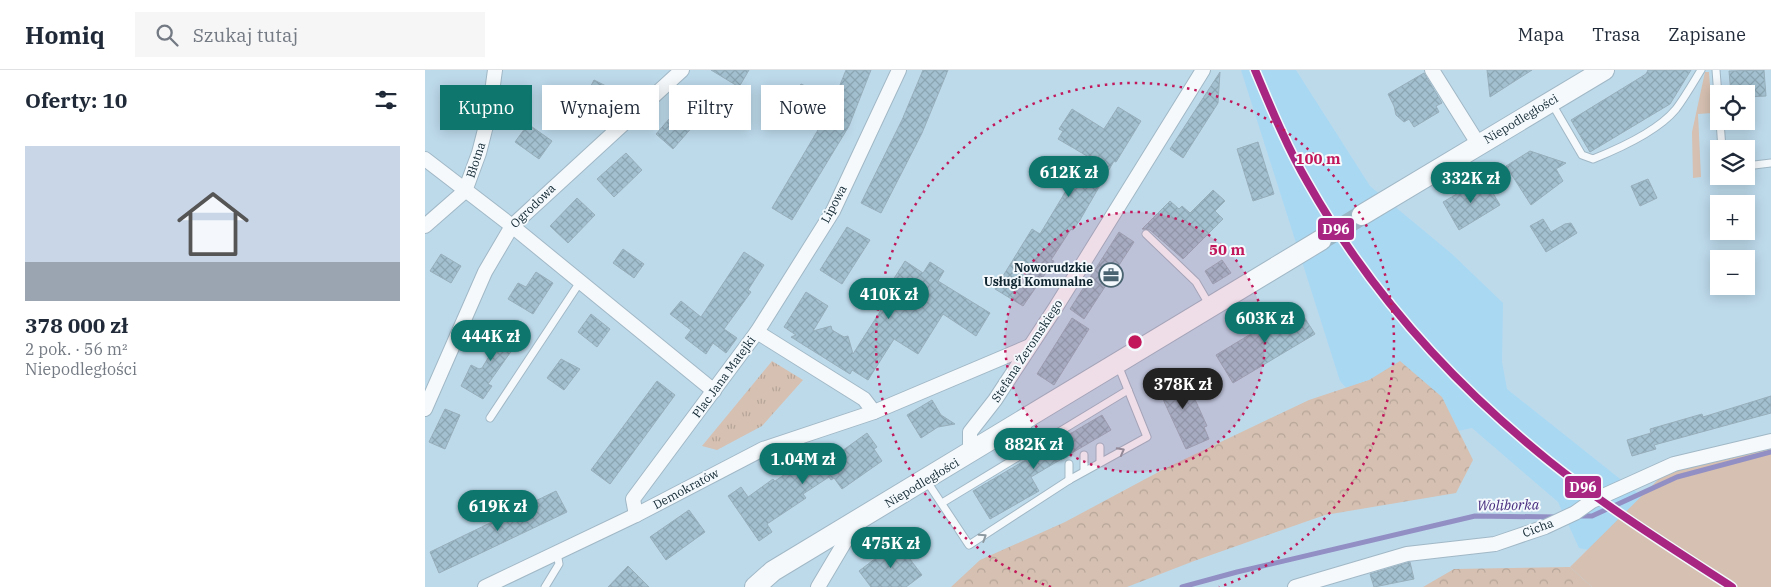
<!DOCTYPE html>
<html lang="pl">
<head>
<meta charset="utf-8">
<style>
  body { margin:0; font-family:"IBM Plex Serif",serif; background:#f6f6f7; color:#1f2937; height:100vh; display:flex; flex-direction:column; font-size:19px; white-space:nowrap }
  * { box-sizing:border-box; margin:0 }
  p { font-size:16px; color:#747a83 }
  .icon { flex:none; width:28px; height:28px; fill:none; stroke:currentColor; stroke-width:2; stroke-linecap:round; stroke-linejoin:round }
  .map { position:relative; flex:1; overflow:hidden }
  .drawer { display:flex; flex-direction:column; background:#fff; width:425px }
  .drawer>* { flex:none }
  .banner { position:absolute; left:15px; top:15px; width:475px; height:45px; display:flex; gap:10px }
  .fabs { position:absolute; left:1285px; top:15px; display:grid; gap:10px }
  .fabs a { display:grid; place-items:center; width:45px; height:45px; border-radius:0px; background:#fff; box-shadow:0 2px 12px #0003; font-size:25px }
  .price { position:absolute; translate:-50% -42px; padding:0 11px; border-radius:18px; background:#0f766e; color:#fff; font-size:16px; line-height:32px; filter:drop-shadow(0 1px 2px #0008) }
  .price::after { content:''; position:absolute; left:50%; top:30px; width:15px; height:11px; margin-left:-8px; background:inherit; clip-path:polygon(0 0,100% 0,50% 100%) }
  .price.active { background:#222; color:#fff }
  ul { padding:0; list-style:none }
  li { display:grid; align-content:center; gap:10px; height:265px; padding:0 25px }
  li span { display:grid; place-items:center; height:155px; border-radius:0px; color:#555 }
  li>.icon { margin-inline-start:auto }
  span .icon { width:90px; height:90px; fill:#fffc; stroke-width:1 }
  li b { font-size:21px }
  h2 { display:flex; justify-content:space-between; align-items:center; height:60px; padding:0 25px; font-size:21px }
  .pill { padding:0 18px; border-radius:0px; background:#fff; box-shadow:0 2px 12px #0003; font-size:18px; line-height:45px }
  .pill.active { background:#0f766e; color:#fff }
  header { display:flex; align-items:center; gap:30px; box-sizing:border-box; height:70px; padding:0 25px; background:#fff; border-bottom:1px solid #e0e1e3 }
  header strong { font-size:24px }
  nav { display:flex; gap:28px; margin-inline-start:auto; font-size:18px }
  .search { width:350px; height:45px; background:#f6f6f7; display:flex; align-items:center; gap:12px; box-sizing:border-box; padding:0 18px; border-radius:0px; color:#747a83; font-size:19px }
  main { display:flex; flex:1; min-height:0 }
  .map>svg:first-child { display:block }
</style>
</head>
<body>
<header>
<strong>Homiq</strong>
<div class="search"><svg class="icon" aria-label="search" viewBox="0 0 24 24"><circle cx="10" cy="10" r="6"/><path d="M15 15l6 6"/></svg>Szukaj tutaj</div>
<nav><a>Mapa</a><a>Trasa</a><a>Zapisane</a></nav>
</header>
<main>
<section class="drawer">
<h2>Oferty: 10<svg class="icon" aria-label="filters" viewBox="0 0 24 24"><path d="M4 7h16M4 17h16"/><circle cx="9" cy="7" r="2"/><circle cx="15" cy="17" r="2"/></svg></h2>
<ul>
<li><span style="background:linear-gradient(#c9d6e8 75%,#9aa5b1 0)"><svg class="icon" aria-label="home" viewBox="0 0 24 24"><path d="M3 11l9-7 9 7M6 9v11h12V9"/></svg></span><div><b>378 000 zł</b><p>2 pok. · 56 m²</p><p>Niepodległości</p></div></li>
</ul>
</section>
<div class="map">
<svg width="1346" height="517" viewBox="0 0 1346 517">
  <defs>
    <pattern id="forest-crowns" width="20" height="18" patternUnits="userSpaceOnUse" patternTransform="scale(1.25)"><rect width="20" height="18" fill="#d6c0b1"/><path d="M2 6a3 3 0 1 1 6 0M12 15a3 3 0 1 1 6 0" fill="none" stroke="#b6a599"/></pattern>
    <pattern id="park-tufts" width="24" height="20" patternUnits="userSpaceOnUse" patternTransform="scale(1.25)"><rect width="24" height="20" fill="#d6c0b1"/><path d="M3 7l-1-3M5 7V3M7 7l1-3M15 17l-1-3M17 17v-4M19 17l1-3" fill="none" stroke="#b6a599"/></pattern>
    <pattern id="building-cross-hatch" width="8" height="8" patternUnits="userSpaceOnUse" patternTransform="scale(1.25)"><rect width="8" height="8" fill="#a3c0d0"/><path d="M0 0l8 8M0 8l8-8" fill="none" stroke="#8ba5b3"/></pattern>
  </defs>
  <rect width="100%" height="100%" fill="#bddaeb"/>
  <polygon fill="#a9d8f3" points="816,0 871,0 945,116 1027,184 1078,233 1077,292 1082,319 1234,440 1346,517 1154,478 1133,432 1047,358 971,374 915,311"/>
  <g fill="#d6c0b1">
    <polygon points="1280,2 1284,2 1287,43 1273,44 1276,107 1268,108 1267,62"/>
    <polygon points="1346,371 1346,517 1167,517 1145,497 1249,394"/>
  </g>
  <g fill="url(#forest-crowns)">
    <polygon points="975,291 1017,327 1048,390 1031,423 900,445 769,491 702,517 526,517 555,490 640,452 739,399 884,330 944,310"/>
    <polygon points="1145,497 1167,517 998,517 1029,499"/>
  </g>
  <polygon fill="url(#park-tufts)" points="347,291 378,310 337,356 292,380 277,376"/>
  <g fill="none" stroke-linecap="round" stroke-linejoin="round">
    <g stroke="#928fc4" stroke-width="5">
      <polyline points="1152,446 1167,446 1252,407 1346,382"/>
      <polyline points="757,517 812,502 1050,446 1131,447"/>
    </g>
  </g>
  <g fill="url(#building-cross-hatch)" stroke="#98afbc">
    <polygon points="286,0 324,0 314,17"/>
    <polygon points="421,0 446,0 424,56 367,150 347,138 400,48 367,32 376,14 409,30"/>
    <polygon points="498,0 523,0 497,63 456,143 436,133 477,50"/>
    <polygon points="1062,0 1107,0 1065,27"/>
    <polygon points="1223,0 1266,0 1245,34 1165,82 1146,50 1221,4"/>
    <polygon points="1339,0 1341,26 1321,27 1321,24 1306,24 1304,1"/>
    <polygon points="795,2 793,33 758,88 745,79"/>
    <polygon points="999,3 1017,33 1011,36 1014,42 989,57 984,49 979,52 971,45 969,36 963,24"/>
    <polygon points="169,10 185,18 182,23 187,26 179,42 158,31"/>
    <polygon points="693,37 716,51 691,92 689,91 655,150 648,160 646,159 626,190 629,191 598,236 570,219 607,159 615,164 662,86 633,69 638,61 634,59 647,39 679,59"/>
    <polygon points="252,40 269,55 248,79 231,64"/>
    <polygon points="103,54 127,71 114,89 90,72"/>
    <polygon points="833,72 849,124 828,131 812,79"/>
    <polygon points="1105,81 1141,93 1131,99 1138,111 1106,135 1081,96"/>
    <polygon points="201,83 217,100 189,127 172,109"/>
    <polygon points="1059,108 1075,135 1034,160 1018,132"/>
    <polygon points="1223,109 1232,128 1215,136 1206,116"/>
    <polygon points="788,120 800,131 790,141 798,149 758,189 725,160 717,159 745,131 754,139 757,136 765,143"/>
    <polygon points="152,128 170,145 143,173 125,156"/>
    <polygon points="1118,149 1126,162 1140,154 1146,153 1152,163 1121,182 1105,156"/>
    <polygon points="422,157 445,170 417,214 395,200"/>
    <polygon points="694,162 709,172 659,249 645,239"/>
    <polygon points="198,179 219,194 209,208 188,193"/>
    <polygon points="319,182 339,195 323,220 326,222 299,259 312,268 301,283 288,273 281,284 260,268 266,260 245,244 256,231 276,247"/>
    <polygon points="16,184 36,196 26,213 5,201"/>
    <polygon points="797,190 806,203 788,214 780,201"/>
    <polygon points="480,191 498,203 505,192 519,201 513,211 565,243 551,266 518,244 493,284 469,269 443,310 427,300 425,304 366,267 371,265 359,257 381,222 403,236 388,261 406,256 407,260 419,267 423,266 428,284 456,240 451,237"/>
    <polygon points="111,202 128,213 108,244 83,229 93,213 101,217"/>
    <polygon points="872,236 890,264 808,313 791,285"/>
    <polygon points="166,244 185,259 172,277 153,262"/>
    <polygon points="647,248 664,259 629,315 612,304"/>
    <polygon points="76,254 97,266 63,314 67,316 58,329 36,316 46,295 54,299 57,298 71,275 65,272"/>
    <polygon points="136,289 155,299 139,320 122,308"/>
    <polygon points="753,301 760,316 763,314 782,356 779,357 784,369 761,379 730,312"/>
    <polygon points="232,311 250,325 185,414 166,400"/>
    <polygon points="1346,326 1346,343 1229,375 1231,379 1207,386 1202,370 1226,363 1225,359 1277,344 1278,347"/>
    <polygon points="507,330 516,345 530,354 513,357 496,368 482,345"/>
    <polygon points="20,339 35,345 20,379 4,372"/>
    <polygon points="677,345 686,360 606,407 614,421 565,449 548,421"/>
    <polygon points="442,363 452,377 449,379 457,391 417,419 409,408 406,410 404,407 378,424 381,428 342,454 347,462 334,471 303,426 316,417 323,427 348,409 350,411 381,390 389,401"/>
    <polygon points="131,421 142,442 14,503 5,482"/>
    <polygon points="264,440 280,462 241,490 225,467"/>
    <polygon points="472,472 497,505 481,517 446,517 434,501"/>
    <polygon points="985,492 989,509 949,517 945,504"/>
    <polygon points="203,496 224,517 183,517"/>
  </g>
  <g fill="none" stroke-linecap="round" stroke-linejoin="round">
    <polyline stroke="#9ab6c5" stroke-width="20" stroke-dasharray="20 10" stroke-linecap="butt" points="896,170 937,145"/>
    <g stroke="#a1b8c6" stroke-width="9">
      <g id="lane">
        <polyline points="1291,0 1294,39"/>
        <path d="M1126 32 1157 85 1168 89C1193 79 1233 61 1251 39 1260 27 1268 13 1276 0"/>
        <polyline points="1295,51 1297,79"/>
        <polyline points="1321,96 1346,93"/>
        <polyline points="721,164 771,212 785,236"/>
        <polyline points="65,348 155,212"/>
        <polyline points="599,353 613,376"/>
        <polyline points="675,377 675,392"/>
        <polyline points="659,385 659,401"/>
        <polyline points="501,410 544,475 644,410 722,367 693,295"/>
        <polyline points="644,410 644,394"/>
        <polyline points="517,433 703,320"/>
        <polyline points="120,517 134,494 132,483"/>
      </g>
    </g>
    <g stroke="#a1b8c6" stroke-width="16">
      <g id="street">
        <polyline points="1007,0 1054,75"/>
        <polyline points="0,89 87,156 289,321"/>
        <polyline points="0,156 40,121 54,83 64,44 70,0"/>
        <polyline points="332,262 439,329 449,342"/>
        <polyline points="0,339 60,202 87,156 257,0"/>
        <polyline points="545,384 545,362 570,330 631,237 778,0"/>
        <polyline points="211,445 208,429 332,262 408,141 474,0"/>
        <polyline points="60,517 211,445 338,379 449,342 605,276"/>
        <polyline points="393,517 431,453"/>
        <polyline points="870,517 982,484 1070,474 1120,457 1150,443 1167,431 1249,394 1346,371"/>
      </g>
    </g>
    <g stroke="#a1b8c6" stroke-width="22">
      <g id="secondary">
        <polyline points="937,145 1179,0"/>
        <polyline points="330,517 348,501 896,170"/>
      </g>
    </g>
    <use href="#lane" stroke="#f5f9fc" stroke-width="7"/>
    <use href="#street" stroke="#f5f9fc" stroke-width="14"/>
    <use href="#secondary" stroke="#f5f9fc" stroke-width="20"/>
    <g stroke="#f3f9fc" stroke-width="11">
      <path id="rail-1" d="M830 0C846 38 862 77 883 113 944 221 1027 313 1124 391 1181 437 1245 477 1307 517"/>
    </g>
    <use href="#rail-1" stroke="#a82682" stroke-width="8"/>
  </g>
  <defs><path id="oneway-chevron" d="M-2-3.5L2.5 0L-2 3.5" fill="none" stroke-width="1.6" stroke-linecap="round" stroke-linejoin="round" transform="scale(1.25)"/></defs>
  <g stroke="#8d99a0">
    <use href="#oneway-chevron" transform="translate(696 381) rotate(-28)"/>
    <use href="#oneway-chevron" transform="translate(558 467) rotate(-33)"/>
  </g>
  <circle cx="710" cy="272" r="130" fill="#c2185b" fill-opacity=".12"/>
  <g fill="none" stroke="#c2185b" stroke-width="2.5" stroke-dasharray="2.5 5">
    <circle cx="710" cy="272" r="130"/>
    <path d="M626 517A259 259 0 1 1 794 517"/>
  </g>
  <defs>
    <g id="office-ring" transform="scale(1.25)"><circle r="9.5" fill="#f3f9fc" stroke="#4b6471" stroke-width="1.5"/><path d="M-6-3h4V-5.5h4V-3h4V5H-6ZM-1-4.5V-3h2v-1.5ZM-6 0V1H6V0Z" fill="#4b6471"/></g>
  </defs>
  <g fill-rule="evenodd">
    <use href="#office-ring" x="686" y="205"/>
  </g>
  <g text-anchor="middle" stroke-width="4" stroke-linejoin="round" paint-order="stroke">
    <g font-size="12" fill="#0e242f" stroke="#f3f9fc">
      <text transform="translate(1096 49) rotate(-31)" y="4">Niepodległości</text>
      <text transform="translate(51 90) rotate(-72)" y="4">Błotna</text>
      <text transform="translate(409 134) rotate(-62)" y="4">Lipowa</text>
      <text transform="translate(108 136) rotate(-44)" y="4">Ogrodowa</text>
      <text transform="translate(602 281) rotate(-57)" y="4">Stefana Żeromskiego</text>
      <text transform="translate(299 307) rotate(-54)" y="4">Plac Jana Matejki</text>
      <text transform="translate(497 413) rotate(-31)" y="4">Niepodległości</text>
      <text transform="translate(261 419) rotate(-28)" y="4">Demokratów</text>
      <text transform="translate(1113 458) rotate(-21)" y="4">Cicha</text>
    </g>
    <g font-size="12" font-weight="bold" fill="#0e242f" stroke="#f3f9fc" text-anchor="end">
      <text x="668" y="202">Noworudzkie<tspan x="668" dy="14">Usługi Komunalne</tspan></text>
    </g>
    <g font-size="14" font-style="italic" fill="#472b7e" stroke="#f3f9fc">
      <text transform="translate(1083 435) rotate(-1)" y="5">Woliborka</text>
    </g>
  </g>
  <circle cx="710" cy="272" r="8" fill="#c2185b" stroke="#f3f9fc" stroke-width="2.5"/>
  <g font-size="15" text-anchor="middle" font-weight="bold" fill="#c2185b" stroke="#f3f9fc" stroke-width="4" stroke-linejoin="round" paint-order="stroke">
    <text x="893" y="94">100 m</text>
    <text x="802" y="185">50 m</text>
  </g>
  <g stroke="#f3f9fc" stroke-width="2">
    <rect x="892" y="147" width="38" height="24" rx="5" fill="#a82682"/>
    <rect x="1139" y="405" width="38" height="24" rx="5" fill="#a82682"/>
  </g>
  <g font-size="14" text-anchor="middle" font-weight="bold" fill="#fff">
    <text x="911" y="164">D96</text>
    <text x="1158" y="422">D96</text>
  </g>
</svg>
<div class="fabs">
<a><svg class="icon" aria-label="locate" viewBox="0 0 24 24"><circle cx="12" cy="12" r="6"/><path d="M12 2v4M12 18v4M2 12h4M18 12h4"/></svg></a>
<a><svg class="icon" aria-label="layers" viewBox="0 0 24 24"><path d="M12 4l9 5-9 5-9-5zM3 14l9 5 9-5"/></svg></a>
<a>+</a>
<a>−</a>
</div>
<b class="price" style="left:644px;top:128px">612K zł</b>
<b class="price" style="left:1046px;top:134px">332K zł</b>
<b class="price" style="left:464px;top:250px">410K zł</b>
<b class="price" style="left:840px;top:274px">603K zł</b>
<b class="price" style="left:66px;top:292px">444K zł</b>
<b class="price active" style="left:758px;top:340px">378K zł</b>
<b class="price" style="left:609px;top:400px">882K zł</b>
<b class="price" style="left:378px;top:415px">1.04M zł</b>
<b class="price" style="left:73px;top:462px">619K zł</b>
<b class="price" style="left:466px;top:499px">475K zł</b>
<div class="banner">
<a class="pill active">Kupno</a>
<a class="pill">Wynajem</a>
<a class="pill">Filtry</a>
<a class="pill">Nowe</a>
</div>
</div>
</main>
</body>
</html>
